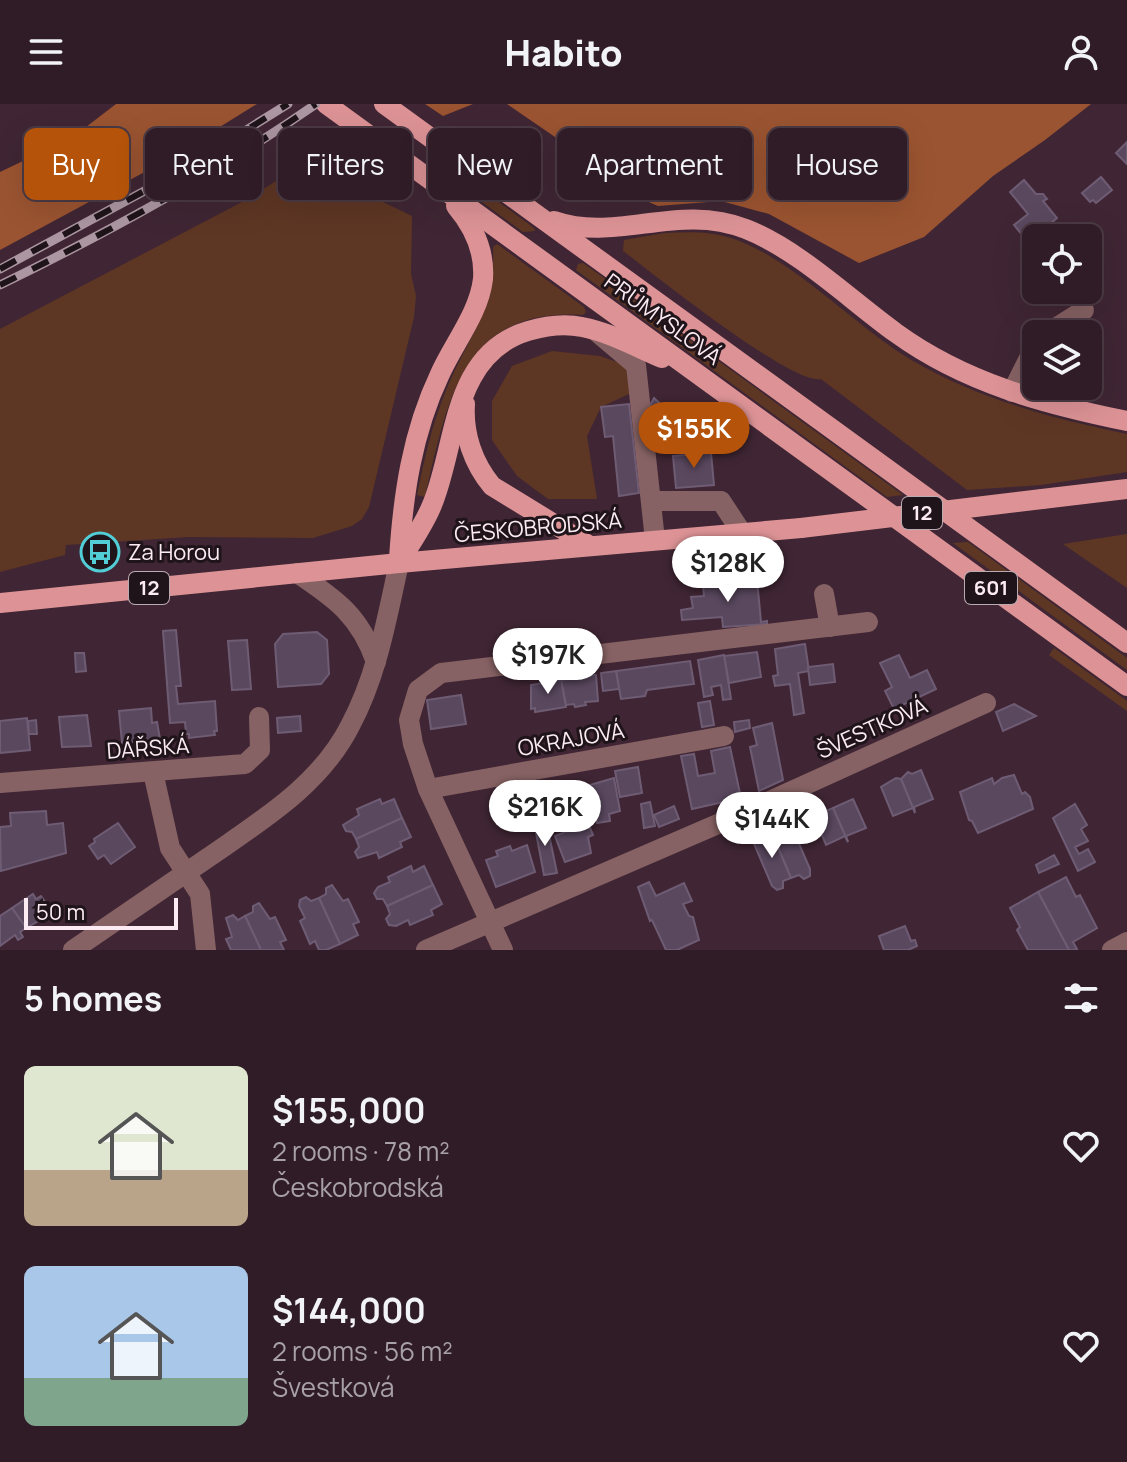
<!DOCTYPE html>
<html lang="en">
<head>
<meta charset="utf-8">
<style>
  body { margin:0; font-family:Manrope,sans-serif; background:#3c2933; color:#f1f3f6; height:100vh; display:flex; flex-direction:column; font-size:30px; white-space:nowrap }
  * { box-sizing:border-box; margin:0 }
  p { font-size:26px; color:#a8a1a7 }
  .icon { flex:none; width:44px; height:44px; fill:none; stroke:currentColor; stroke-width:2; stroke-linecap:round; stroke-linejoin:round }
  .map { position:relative; height:846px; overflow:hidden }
  .side { display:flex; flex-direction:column; background:#301c27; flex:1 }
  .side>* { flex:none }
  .guide { position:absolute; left:24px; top:24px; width:1080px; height:72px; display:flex; gap:16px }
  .tools { position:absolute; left:1022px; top:120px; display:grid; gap:16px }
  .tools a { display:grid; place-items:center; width:80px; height:80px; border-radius:12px; background:#301c27; box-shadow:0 8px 32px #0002,0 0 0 2px #4b3a44; font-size:40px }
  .scale { position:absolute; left:24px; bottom:20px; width:154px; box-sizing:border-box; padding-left:8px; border:4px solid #fcebf3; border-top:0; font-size:22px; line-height:28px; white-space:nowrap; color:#fcebf3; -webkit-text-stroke:6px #1f141a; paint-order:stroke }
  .price { position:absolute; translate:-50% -68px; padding:0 18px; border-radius:28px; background:#fff; color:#222; font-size:26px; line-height:52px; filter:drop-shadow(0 2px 4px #0008) }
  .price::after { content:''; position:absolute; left:50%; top:48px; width:24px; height:18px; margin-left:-12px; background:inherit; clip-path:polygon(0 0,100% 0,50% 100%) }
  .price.active { background:#b45309; color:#fff }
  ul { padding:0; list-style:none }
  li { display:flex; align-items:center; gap:24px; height:200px; padding:0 24px }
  li span { display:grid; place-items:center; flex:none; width:224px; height:160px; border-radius:12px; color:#555 }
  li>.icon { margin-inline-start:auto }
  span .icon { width:96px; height:96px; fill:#fffc; stroke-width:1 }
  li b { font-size:34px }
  h2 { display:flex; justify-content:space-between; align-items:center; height:96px; padding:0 24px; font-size:34px }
  .pill { padding:0 28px; border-radius:12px; background:#301c27; box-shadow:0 8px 32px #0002,0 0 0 2px #4b3a44; font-size:28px; line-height:72px }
  .pill.active { background:#b45309; color:#fff }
  header { display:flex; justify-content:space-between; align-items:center; height:104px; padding:0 24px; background:#301c27; font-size:36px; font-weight:800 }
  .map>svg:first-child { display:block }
</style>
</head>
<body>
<header><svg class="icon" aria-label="menu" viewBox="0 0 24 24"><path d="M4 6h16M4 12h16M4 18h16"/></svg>Habito<svg class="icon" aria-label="person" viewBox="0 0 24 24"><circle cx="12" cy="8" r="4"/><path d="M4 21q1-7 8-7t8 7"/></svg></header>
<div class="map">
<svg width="1127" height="846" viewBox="0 0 1127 846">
  <rect width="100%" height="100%" fill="#402634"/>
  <g fill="#5e3624">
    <polygon points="442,56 534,124 535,127 523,128 435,64"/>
    <polygon points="304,60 412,112 411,170 416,192 414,213 369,403 362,415 352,422 313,434 188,433 66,441 65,451 0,468 0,225 242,98"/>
    <path d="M664 129C687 128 709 127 731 134 793 154 855 223 913 257 981 296 1052 314 1127 330V368L1041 381 967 386 821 275C791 281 654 170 623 147L624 136Z"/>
    <path d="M497 140 584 203 586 208 583 211C461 203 447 299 425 393L417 391C424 357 432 321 445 289 467 233 496 208 493 143Z"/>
    <polygon points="583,159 611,179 903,391 887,393 576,166 578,160"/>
    <polygon points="552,247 600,252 631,263 629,290 601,303 587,332 597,395 548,395 517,372 492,336 492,297 512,262"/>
    <polygon points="1127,430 1127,484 1063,440"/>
    <polygon points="968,438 1127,554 1127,566 953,439"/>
    <polygon points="1054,544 1127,597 1127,607 1049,551"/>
  </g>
  <g fill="#9b5431">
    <polygon points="116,0 257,0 165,57 0,146 0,68 73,33"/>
    <polygon points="425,0 473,0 443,12"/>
    <polygon points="507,0 1091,0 1045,36 993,72 924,133 859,159 769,110 721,97 658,102 616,84 555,33"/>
  </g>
  <g fill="#5a485f" stroke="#6e5c74" stroke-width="2">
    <polygon points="1127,38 1127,60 1116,49"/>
    <polygon points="1101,73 1112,86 1096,99 1093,96 1090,98 1082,89"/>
    <polygon points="1024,76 1036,90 1043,90 1047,95 1043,97 1057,114 1028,138 1014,121 1028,110 1010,88"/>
    <polygon points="654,294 687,324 675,334 647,307"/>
    <polygon points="629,300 639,389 619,392 613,332 605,333 601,303"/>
    <polygon points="711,349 714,381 676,384 673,352"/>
    <polygon points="757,475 761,518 767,517 767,520 723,523 722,513 682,516 681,506 693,504 691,493 704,492 703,482"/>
    <polygon points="176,526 181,582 176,582 178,600 215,597 217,627 214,627 215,631 189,634 189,630 186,630 185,618 170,619 163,527"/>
    <polygon points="317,528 327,536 329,570 321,580 278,583 275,540 283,530"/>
    <polygon points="247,536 251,585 232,586 228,537"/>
    <polygon points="805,540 809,567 798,569 804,609 794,611 790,580 775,582 773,572 778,571 775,545"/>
    <polygon points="757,548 761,573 729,579 724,552"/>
    <polygon points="75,549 84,549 86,567 76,568"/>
    <polygon points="724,551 731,595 723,596 721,581 711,583 713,591 704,593 698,556"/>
    <polygon points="899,551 910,574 927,566 936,585 894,605 885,587 892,583 880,559"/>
    <polygon points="690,557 694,580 647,586 645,592 621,595 616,567"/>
    <polygon points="833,560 835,578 810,581 808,563"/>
    <polygon points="616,567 619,585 603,587 601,569"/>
    <polygon points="596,571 598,597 585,598 586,601 575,603 574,600 566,601 561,576"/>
    <polygon points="561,576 566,603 535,608 535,604 531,605 531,581"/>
    <polygon points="461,591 466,620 431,625 427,596"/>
    <polygon points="710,597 714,621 702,623 698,599"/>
    <polygon points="1014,600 1036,612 1003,627 996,608"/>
    <polygon points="151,604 152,619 157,618 160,635 122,639 119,607"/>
    <polygon points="87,611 91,642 62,643 59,613"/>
    <polygon points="300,612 301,627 278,629 277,614"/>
    <polygon points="27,614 30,646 0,649 0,617"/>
    <polygon points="36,616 37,630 29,630 28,617"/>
    <polygon points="749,616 750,624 735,628 734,618"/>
    <polygon points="772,619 783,676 759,687 750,643 757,641 753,624"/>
    <polygon points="730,643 741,694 692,705 681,652 694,650 698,672 715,669 711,647"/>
    <polygon points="638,663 642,689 620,693 615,667"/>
    <polygon points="921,666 933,695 914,703 915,709 901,675 908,668 912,670"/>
    <polygon points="1014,671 1022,690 1025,688 1030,693 1033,705 978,729 972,717 969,716 960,688 992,674 994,680 1002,674"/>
    <polygon points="614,674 620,707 609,710 610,717 597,719 590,681"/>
    <polygon points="896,674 901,675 913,704 893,712 881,683"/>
    <polygon points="538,678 541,695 530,698 527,680"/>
    <polygon points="380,695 382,700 394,695 402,714 356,735 352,728 346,727 343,721 359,711 357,705"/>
    <polygon points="853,695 866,724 846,732 848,738 833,704"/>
    <polygon points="650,698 655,722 644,724 641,700"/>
    <polygon points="1075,700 1087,721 1081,725 1088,737 1075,743 1079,750 1088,745 1095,758 1078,767 1053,714"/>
    <polygon points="674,702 679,715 659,723 654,711"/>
    <polygon points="833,704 848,738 845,732 826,741 814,712"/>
    <polygon points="46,707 47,721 63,719 66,749 1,767 0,723 11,722 10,709"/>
    <polygon points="402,714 411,733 400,738 402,743 379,754 377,748 358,754 355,748 359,743 356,735"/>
    <polygon points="546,716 557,769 544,771 534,718"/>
    <polygon points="118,719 135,743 111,760 104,751 98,755 89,742 95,738 94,735"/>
    <polygon points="588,719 593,731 588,733 591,749 565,758 555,732"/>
    <polygon points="790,719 810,765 810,772 804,775 799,771 791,774 771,727"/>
    <polygon points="771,727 791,774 783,777 783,784 777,786 772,782 752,735"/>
    <polygon points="527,741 535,768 496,783 486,756 498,752 496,747 510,742 512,747"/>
    <polygon points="1054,751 1059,760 1039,769 1036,761"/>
    <polygon points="411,762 413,768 424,762 433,781 387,802 383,795 377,795 374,789 378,783 390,778 388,773"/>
    <polygon points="1066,773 1076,793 1080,791 1097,824 1073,838 1077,845 1074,846 1069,846 1038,788"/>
    <polygon points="649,778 656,792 684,779 692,797 683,800 689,812 693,813 699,836 677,846 666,846 652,816 650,817 638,783"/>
    <polygon points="332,781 343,797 348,795 359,818 353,820 358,831 340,840 319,794 326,790 326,784"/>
    <polygon points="433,781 442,800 431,806 433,811 410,821 408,816 396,822 389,821 386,815 390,810 387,802"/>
    <polygon points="1038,788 1069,846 1028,846 1017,826 1020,823 1010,804"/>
    <polygon points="33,790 36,795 41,792 48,802 43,805 46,810 42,815 26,824 12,804"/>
    <polygon points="306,793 311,797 319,794 340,840 326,846 319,846 315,837 310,840 300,817 305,814 299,802 300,796"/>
    <polygon points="259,799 270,815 275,813 286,836 280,838 284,846 261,846 245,812 253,808 253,802"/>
    <polygon points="12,804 26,824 20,828 23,833 18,836 15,831 0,842 0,812"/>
    <polygon points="233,811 238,816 245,812 261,846 231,846 226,835 232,833 226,814"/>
    <polygon points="905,822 911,837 915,836 917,842 908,846 884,846 879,832"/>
  </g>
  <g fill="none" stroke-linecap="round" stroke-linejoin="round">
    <g stroke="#876264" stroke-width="20">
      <polyline points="597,228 636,261 655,436"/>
      <polyline points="1046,230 1084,206"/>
      <polyline points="1012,288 1036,240"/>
      <polyline points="651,397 721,397 742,429"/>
      <path d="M297 469C336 495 360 512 376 558"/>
      <polyline points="824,490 830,523"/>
      <polyline points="153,668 170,744 200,790 206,846"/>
      <polyline points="0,679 245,660 260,646 259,613"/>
      <polyline points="428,685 724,632"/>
      <path d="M73 846C119 815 164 784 209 753 262 716 320 681 350 622 377 572 387 514 399 459"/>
      <polyline points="426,846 741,710 986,599"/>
      <polyline points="503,846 428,685 413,640 409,616 418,586 441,569 868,518"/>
      <polyline points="1112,846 1127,838"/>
    </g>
    <g stroke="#dd9396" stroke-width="20">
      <polyline points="326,0 1127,582"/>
      <polyline points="384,0 1127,539"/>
      <path d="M554 117C617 139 678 98 746 125 799 146 849 195 896 229 965 279 1044 300 1127 317"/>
      <path d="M465 300C463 330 473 359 492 382L590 442"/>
      <polyline points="1042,395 1127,385"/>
      <path d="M399 455C403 391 412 329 440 270 454 239 479 209 483 175 485 147 473 122 456 102"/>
      <path d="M399 459C410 440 424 421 432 401 457 341 451 250 528 227 545 222 564 219 582 223 609 228 636 243 662 254"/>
      <polyline points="0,499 399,459 801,424"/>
    </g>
    <g stroke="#ab96a1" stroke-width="9">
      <g id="rail">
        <polyline points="0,165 174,71 288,0"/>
        <path d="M0 181C109 128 217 69 316 0"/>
      </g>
    </g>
    <use href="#rail" stroke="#1f141a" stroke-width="6" stroke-dasharray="18" stroke-linecap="butt"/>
    <polyline stroke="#dd9396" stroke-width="20" points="801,424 1042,395"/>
  </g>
  <defs>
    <g id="bus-ring" transform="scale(2)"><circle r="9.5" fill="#1f141a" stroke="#52ccd5" stroke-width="1.5"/><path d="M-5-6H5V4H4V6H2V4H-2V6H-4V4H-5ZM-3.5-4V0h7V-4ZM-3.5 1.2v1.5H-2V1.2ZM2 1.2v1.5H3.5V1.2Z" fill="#52ccd5"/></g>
  </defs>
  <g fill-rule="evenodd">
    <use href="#bus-ring" x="100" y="448"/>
  </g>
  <g text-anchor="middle" stroke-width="6" stroke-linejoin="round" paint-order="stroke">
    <g fill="#1f141a" stroke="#baaab2" stroke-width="2">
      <rect x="902" y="393" width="40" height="32" rx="6"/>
      <rect x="129" y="468" width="40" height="32" rx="6"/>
      <rect x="965" y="468" width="52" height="32" rx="6"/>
    </g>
    <g font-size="20" font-weight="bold" fill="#fcebf3">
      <text x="922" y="416">12</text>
      <text x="149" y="491">12</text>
      <text x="991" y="491">601</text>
    </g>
    <g font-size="22" fill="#fcebf3" stroke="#1f141a">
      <text transform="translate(663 215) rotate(36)" y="8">PRŮMYSLOVÁ</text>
      <text transform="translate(538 423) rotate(-5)" y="8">ČESKOBRODSKÁ</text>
      <text transform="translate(872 624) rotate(-24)" y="8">ŠVESTKOVÁ</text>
      <text transform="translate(571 635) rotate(-10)" y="8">OKRAJOVÁ</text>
      <text transform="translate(148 644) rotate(-4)" y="8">DÁŘSKÁ</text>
    </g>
    <g font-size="22" fill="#fcebf3" stroke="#1f141a" text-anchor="start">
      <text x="128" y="456">Za Horou</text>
    </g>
  </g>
</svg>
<div class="tools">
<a><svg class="icon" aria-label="locate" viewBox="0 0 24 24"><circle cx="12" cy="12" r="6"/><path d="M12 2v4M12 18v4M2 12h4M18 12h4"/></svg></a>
<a><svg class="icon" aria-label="layers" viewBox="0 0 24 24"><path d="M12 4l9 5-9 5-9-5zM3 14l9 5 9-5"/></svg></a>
</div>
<div class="scale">50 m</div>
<b class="price active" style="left:694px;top:366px">$155K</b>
<b class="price" style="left:728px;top:500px">$128K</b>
<b class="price" style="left:548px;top:592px">$197K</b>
<b class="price" style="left:545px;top:744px">$216K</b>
<b class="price" style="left:772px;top:756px">$144K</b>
<div class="guide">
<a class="pill active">Buy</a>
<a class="pill">Rent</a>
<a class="pill">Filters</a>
<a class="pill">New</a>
<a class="pill">Apartment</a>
<a class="pill">House</a>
</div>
</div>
<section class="side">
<h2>5 homes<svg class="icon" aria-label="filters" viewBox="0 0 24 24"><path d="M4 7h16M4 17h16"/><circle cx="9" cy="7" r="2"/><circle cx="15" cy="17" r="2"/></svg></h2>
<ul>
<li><span style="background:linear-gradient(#dfe7d0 65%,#b9a48a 0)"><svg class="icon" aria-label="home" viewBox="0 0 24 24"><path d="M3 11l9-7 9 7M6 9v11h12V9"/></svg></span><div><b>$155,000</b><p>2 rooms · 78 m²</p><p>Českobrodská</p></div><svg class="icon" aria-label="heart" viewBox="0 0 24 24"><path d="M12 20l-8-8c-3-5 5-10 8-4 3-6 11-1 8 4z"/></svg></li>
<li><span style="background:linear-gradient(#a9c7e8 70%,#7fa58c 0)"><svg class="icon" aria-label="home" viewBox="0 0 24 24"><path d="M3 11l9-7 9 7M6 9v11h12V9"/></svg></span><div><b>$144,000</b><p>2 rooms · 56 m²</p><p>Švestková</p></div><svg class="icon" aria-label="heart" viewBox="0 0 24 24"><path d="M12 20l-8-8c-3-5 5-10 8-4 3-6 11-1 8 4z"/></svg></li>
</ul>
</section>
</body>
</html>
